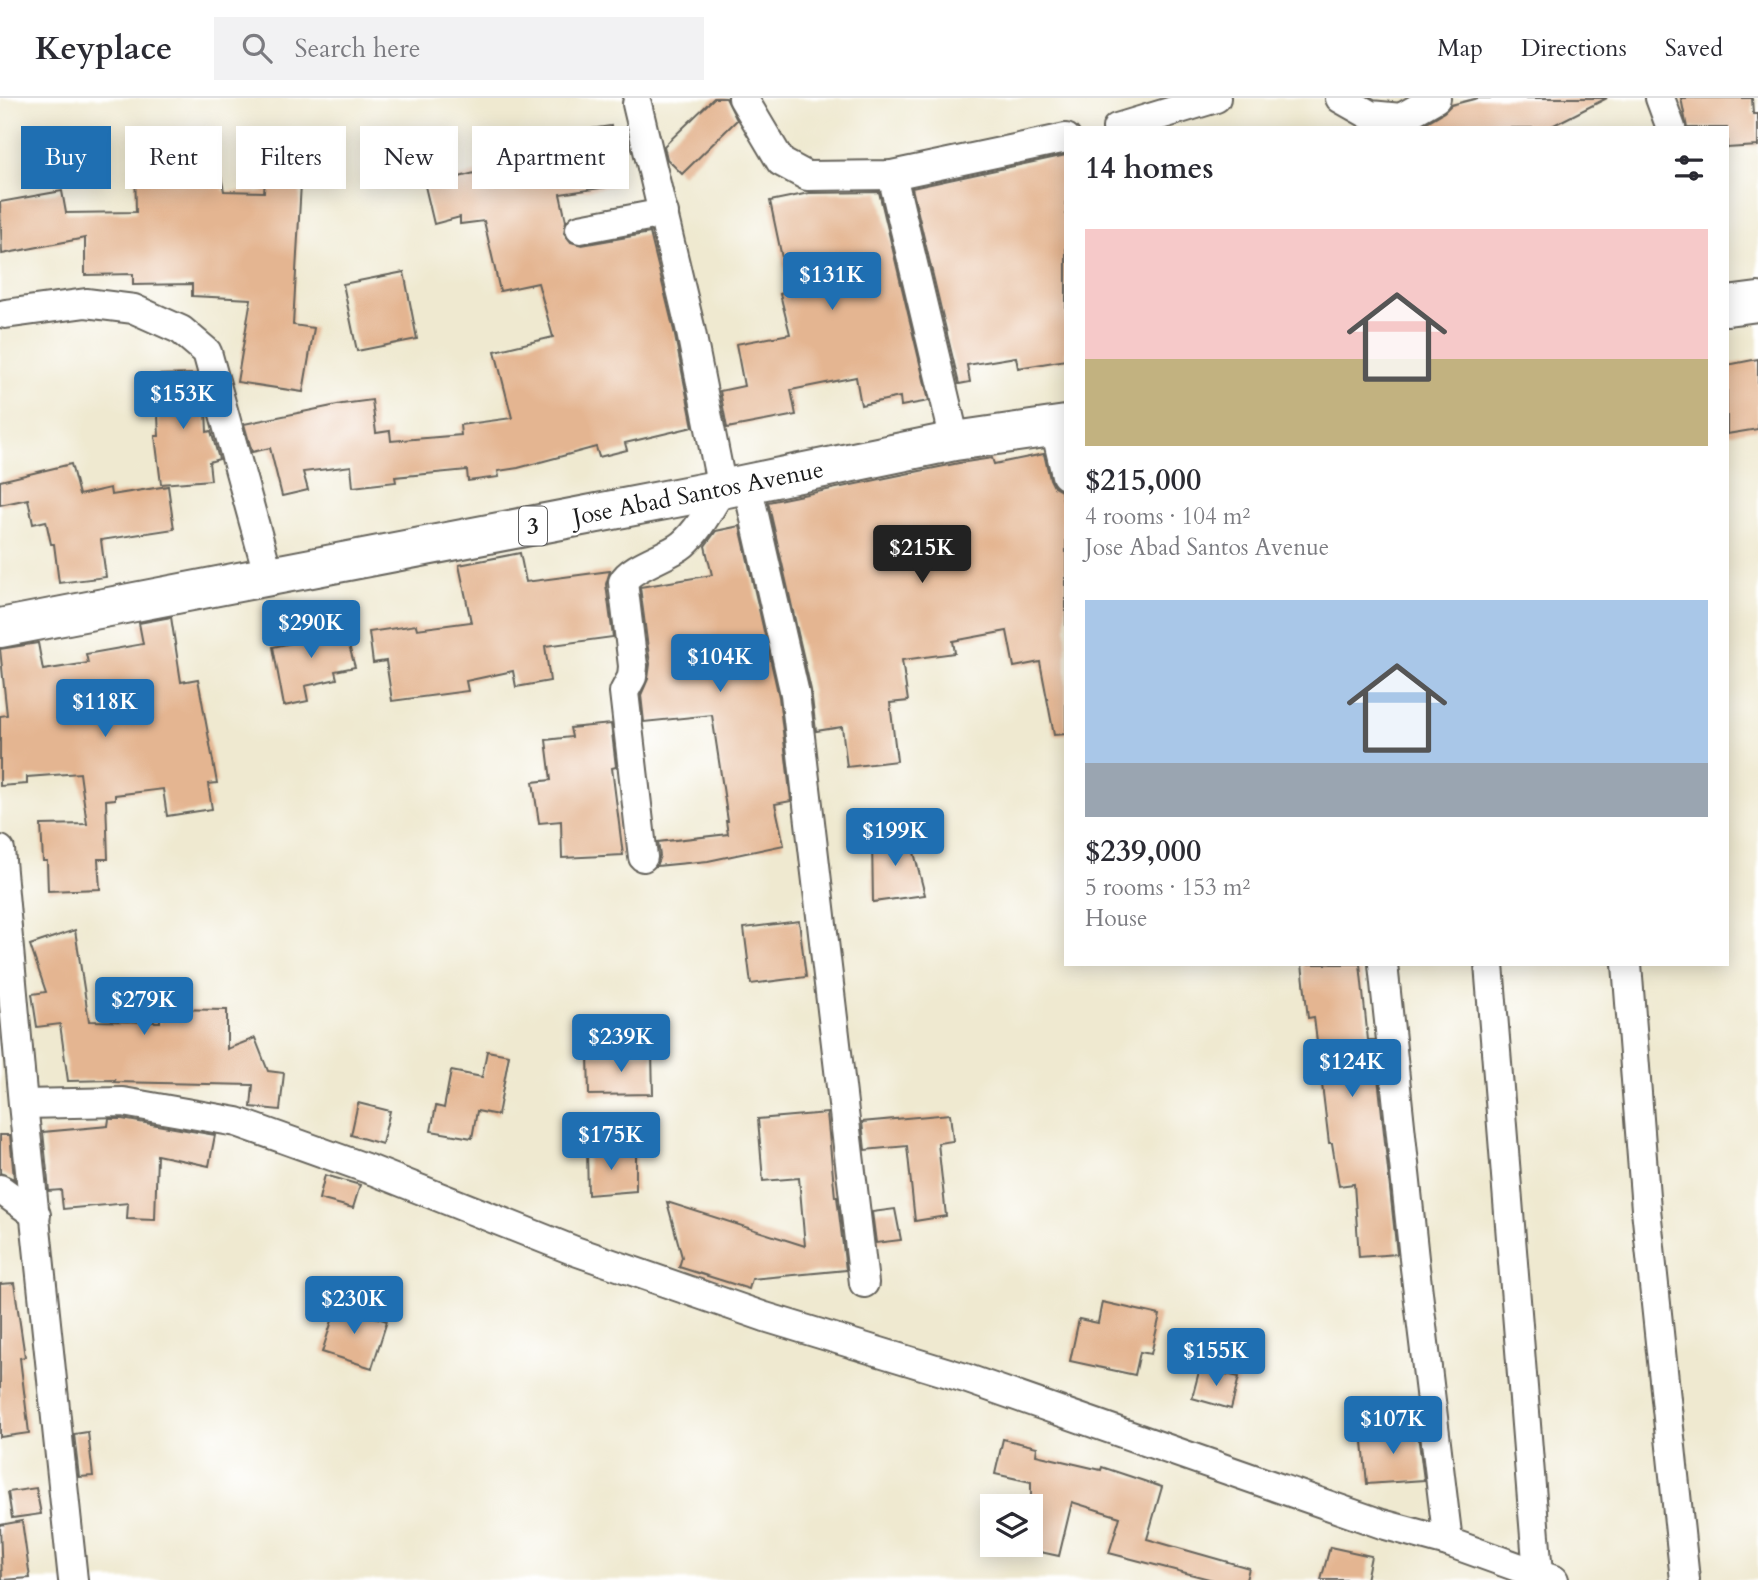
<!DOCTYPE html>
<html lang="en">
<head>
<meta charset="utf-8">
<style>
  body { margin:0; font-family:Cardo,serif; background:#f2f2f3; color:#2b2b33; height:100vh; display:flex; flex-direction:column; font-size:26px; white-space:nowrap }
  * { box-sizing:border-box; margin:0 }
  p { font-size:23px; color:#7c7c81 }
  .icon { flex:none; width:38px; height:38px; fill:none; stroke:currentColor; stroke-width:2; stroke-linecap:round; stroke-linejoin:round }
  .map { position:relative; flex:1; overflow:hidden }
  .sheet { position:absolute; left:1064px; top:28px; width:665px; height:840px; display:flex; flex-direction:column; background:#fff; border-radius:0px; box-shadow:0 4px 18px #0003 }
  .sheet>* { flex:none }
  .top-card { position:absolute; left:21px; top:28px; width:665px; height:63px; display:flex; gap:14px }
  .buttons { position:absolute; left:980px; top:1396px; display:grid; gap:14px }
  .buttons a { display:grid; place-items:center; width:63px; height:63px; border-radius:0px; background:#fff; box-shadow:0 4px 18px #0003; font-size:35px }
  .price { position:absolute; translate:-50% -60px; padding:0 16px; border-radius:7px; background:#1f6fb2; color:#fff; font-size:23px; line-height:46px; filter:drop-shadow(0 2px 4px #0008) }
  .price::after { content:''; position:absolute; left:50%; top:42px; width:21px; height:16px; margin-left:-10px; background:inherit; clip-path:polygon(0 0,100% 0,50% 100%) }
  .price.selected { background:#222; color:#fff }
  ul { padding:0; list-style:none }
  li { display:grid; align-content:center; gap:14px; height:371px; padding:0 21px }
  li span { display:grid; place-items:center; height:217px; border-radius:0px; color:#555 }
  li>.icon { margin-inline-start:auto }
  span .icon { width:126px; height:126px; fill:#fffc; stroke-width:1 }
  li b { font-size:30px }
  h2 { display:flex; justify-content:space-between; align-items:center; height:84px; padding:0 21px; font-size:30px }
  .pill { padding:0 24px; border-radius:0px; background:#fff; box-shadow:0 4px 18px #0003; font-size:24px; line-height:63px }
  .pill.selected { background:#1f6fb2; color:#fff }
  header { display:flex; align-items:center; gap:42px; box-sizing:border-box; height:98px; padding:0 35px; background:#fff; border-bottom:2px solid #e1e1e2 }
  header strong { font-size:33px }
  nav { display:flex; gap:38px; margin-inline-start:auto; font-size:24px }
  .search { width:490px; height:63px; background:#f2f2f3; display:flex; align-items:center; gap:18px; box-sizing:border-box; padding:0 24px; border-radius:0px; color:#7c7c81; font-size:26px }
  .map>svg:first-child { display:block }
</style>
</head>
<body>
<header>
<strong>Keyplace</strong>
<div class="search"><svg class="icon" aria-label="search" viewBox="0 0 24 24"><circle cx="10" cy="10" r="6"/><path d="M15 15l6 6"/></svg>Search here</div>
<nav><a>Map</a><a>Directions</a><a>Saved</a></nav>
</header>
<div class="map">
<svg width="1758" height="1482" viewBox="0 0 1758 1482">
  <rect width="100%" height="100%" fill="#fff"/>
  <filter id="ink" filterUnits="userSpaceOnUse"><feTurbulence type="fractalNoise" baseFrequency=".0143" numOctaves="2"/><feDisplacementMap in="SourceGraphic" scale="14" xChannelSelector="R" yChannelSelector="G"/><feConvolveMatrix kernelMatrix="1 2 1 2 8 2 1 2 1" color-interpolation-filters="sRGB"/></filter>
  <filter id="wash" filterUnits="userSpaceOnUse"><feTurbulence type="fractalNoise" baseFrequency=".00686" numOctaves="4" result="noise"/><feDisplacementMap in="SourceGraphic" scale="28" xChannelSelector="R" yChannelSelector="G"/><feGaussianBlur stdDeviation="1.57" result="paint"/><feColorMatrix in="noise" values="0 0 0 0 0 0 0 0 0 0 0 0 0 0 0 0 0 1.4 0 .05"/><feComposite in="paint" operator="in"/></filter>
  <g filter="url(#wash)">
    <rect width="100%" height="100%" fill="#efe9d0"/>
    <g id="blocks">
      <g fill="#e4b591">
        <polygon points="714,0 726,0 737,22 682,76 667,61 664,48"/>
        <polygon points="1478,0 1607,0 1548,30 1417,30 1444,14 1451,7"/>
        <polygon points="1681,0 1752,0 1753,16 1758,16 1758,48 1727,50 1727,30 1687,30"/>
        <polygon points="611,28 621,87 560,96 566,123 564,135 571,144 582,147 650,135 674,233 693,329 625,345 627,352 599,359 596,349 518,370 498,373 499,379 468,383 467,372 395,379 396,384 353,389 351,368 303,374 308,392 282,398 270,350 252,354 244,326 342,306 372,302 376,335 390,333 391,343 461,337 460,327 512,320 495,253 553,239 538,185 500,193 484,123 460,126 460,119 434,126 425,88 482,73 479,53 545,43 544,38"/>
        <polygon points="1066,57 1066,262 1018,270 1016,259 967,267 970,284 959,286 912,90"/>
        <polygon points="179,63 179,70 218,63 224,93 264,94 265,83 301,85 293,227 314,230 303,294 237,284 251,201 192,198 192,186 133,187 133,176 85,177 85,140 2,156 0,104 62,93 66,115 136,114 135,65"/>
        <polygon points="879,94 929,303 901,308 900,299 861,307 856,279 791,292 796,317 727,330 720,293 744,288 736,246 790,236 780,196 789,193 770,103 809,95"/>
        <polygon points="404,174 417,241 357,253 343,186"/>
        <polygon points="1758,261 1758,331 1727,336 1727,267"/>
        <polygon points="196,276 206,313 207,334 211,333 219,361 209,364 211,382 161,386 155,338 159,338 156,277"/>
        <polygon points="1044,356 1050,381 1054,389 1061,393 1066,417 1066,636 1054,637 1040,564 1014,569 1007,533 953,543 955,555 902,562 908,603 890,605 897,663 847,669 842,629 816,633 811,592 768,404 959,365 992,360 994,366"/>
        <polygon points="71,366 79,397 110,390 111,397 168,388 174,431 101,442 106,479 59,485 54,446 51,446 46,423 33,426 28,401 0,407 0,383"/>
        <polygon points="740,428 779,599 791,703 775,706 784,747 708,763 656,768 660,758 658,744 728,736 726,723 728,723 712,617 644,624 641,597 648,581 650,566 640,489 712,477 705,448 716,433"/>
        <polygon points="520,455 526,484 610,473 606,486 613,539 545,548 550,583 516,589 513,573 466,583 468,593 392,603 386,563 373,565 369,534 416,527 417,531 471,524 459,467"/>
        <polygon points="171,519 181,584 198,581 217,685 208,686 212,711 167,718 163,691 115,697 115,701 106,702 108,761 98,761 100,791 48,793 47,763 43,763 41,727 87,726 80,675 27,679 27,686 0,688 0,618 7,617 0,551 38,545 43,572 88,565 86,556 143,546 139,525"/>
        <polygon points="325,522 327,534 344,530 355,569 335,573 337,581 305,588 308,603 284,608 273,549 301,543 298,528"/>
        <polygon points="611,626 616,669 612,670 623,757 562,760 561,723 539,725 533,684 551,682 546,642 572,639 570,630"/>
        <polygon points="908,731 925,797 873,804 872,740"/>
        <polygon points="799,823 806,879 751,886 744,830"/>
        <polygon points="75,832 89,923 160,924 160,911 227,912 227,951 255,940 268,973 284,975 280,1012 251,1009 253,987 114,984 115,982 68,983 60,926 37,929 32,896 46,894 30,847"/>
        <polygon points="1302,866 1360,866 1368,942 1374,942 1397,1156 1359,1159 1354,1086 1339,1088 1332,1045 1329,1045 1314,919 1308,920"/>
        <polygon points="487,953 509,957 498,1017 477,1013 472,1040 431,1033 436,1008 444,1010 451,973 482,979"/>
        <polygon points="652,955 653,996 589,997 588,956"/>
        <polygon points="358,1005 390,1013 382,1046 351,1037"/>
        <polygon points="827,1015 835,1099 837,1099 846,1172 752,1181 749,1191 679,1169 682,1159 667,1104 805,1148 799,1080 763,1083 758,1021"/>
        <polygon points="950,1016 953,1043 938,1045 946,1118 915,1123 907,1048 865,1052 862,1024"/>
        <polygon points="109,1021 122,1021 215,1037 209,1068 157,1057 155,1122 127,1121 128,1105 63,1111 61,1092 49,1093 43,1034 108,1028"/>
        <polygon points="0,1037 10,1037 14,1081 0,1075"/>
        <polygon points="587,1053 636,1053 636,1093 588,1097"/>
        <polygon points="325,1077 360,1087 353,1110 319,1101"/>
        <polygon points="895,1111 901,1142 876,1145 872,1114"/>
        <polygon points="14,1185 25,1259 20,1260 29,1335 0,1339 0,1186"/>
        <polygon points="1102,1204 1160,1217 1151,1256 1140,1254 1135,1277 1070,1263 1079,1221 1098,1225"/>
        <polygon points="337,1207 387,1223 372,1270 322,1254"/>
        <polygon points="1200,1270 1239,1279 1231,1311 1192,1300"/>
        <polygon points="1417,1329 1424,1382 1367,1386 1362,1333"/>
        <polygon points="88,1334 93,1378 79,1379 74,1336"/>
        <polygon points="1003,1341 1037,1349 1036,1357 1101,1372 1102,1369 1162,1389 1147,1441 1249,1470 1246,1482 1213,1482 1109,1455 1120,1419 1072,1404 1059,1458 1031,1452 1031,1384 995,1376"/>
        <polygon points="36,1390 41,1416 12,1420 8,1394"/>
        <polygon points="22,1423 30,1480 2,1482 0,1427"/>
        <polygon points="1330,1449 1371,1458 1366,1482 1321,1482"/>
      </g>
    </g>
  </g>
  <g filter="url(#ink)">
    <use href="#blocks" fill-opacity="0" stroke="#66645b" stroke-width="2"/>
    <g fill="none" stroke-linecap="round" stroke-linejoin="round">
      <g stroke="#66645b" stroke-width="32">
        <g id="street">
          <polyline points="743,0 781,64 807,78 892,77 1066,40"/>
          <polyline points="1340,0 1370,17 1401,20 1436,0"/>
          <polyline points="1660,0 1671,30"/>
          <path d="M637 6 690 229 722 391C710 410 700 431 683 446 668 459 631 468 623 484L633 568 632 579 624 594 643 759"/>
          <polyline points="1117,30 1216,0"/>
          <polyline points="892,77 955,343"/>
          <polyline points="580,131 664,115"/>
          <polyline points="5,216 86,205 134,211 181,232 207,254 269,479"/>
          <polyline points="1055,330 1066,377"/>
          <polyline points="747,386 795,596 864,1185"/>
          <polyline points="0,752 23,1006 73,1482"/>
          <polyline points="1383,866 1415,1170 1448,1444"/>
          <polyline points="1489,866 1538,1476"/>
          <polyline points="1627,866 1646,1111 1685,1482"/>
          <polyline points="23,1006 123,1004 237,1024 374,1073 575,1153 765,1219 965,1280 1382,1426 1448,1444 1554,1482"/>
          <polyline points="0,1091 36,1117"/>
        </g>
      </g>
      <g stroke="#66645b" stroke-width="42">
        <g id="highway">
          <polyline points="1727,208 1758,204"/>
          <polyline points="0,530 722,391 955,343 1066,327"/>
        </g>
      </g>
      <use href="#street" stroke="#fff" stroke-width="28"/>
      <use href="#highway" stroke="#fff" stroke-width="38"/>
    </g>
  </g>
  <g text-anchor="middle" stroke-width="5" stroke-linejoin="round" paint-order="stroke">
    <rect fill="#fff" stroke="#606060" stroke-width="2" x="519" y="408.5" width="28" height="39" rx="5"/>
    <g font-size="23" font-weight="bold" fill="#1c1c1c">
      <text x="533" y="436">3</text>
    </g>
    <g font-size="24" fill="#1c1c1c" stroke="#fff">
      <text transform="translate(698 395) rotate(-11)" y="8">Jose Abad Santos Avenue</text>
    </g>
  </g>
</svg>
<div class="buttons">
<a><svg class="icon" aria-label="layers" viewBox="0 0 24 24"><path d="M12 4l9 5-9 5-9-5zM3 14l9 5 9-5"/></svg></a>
</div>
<b class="price" style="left:832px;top:214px">$131K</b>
<b class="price" style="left:183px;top:333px">$153K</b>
<b class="price selected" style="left:922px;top:487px">$215K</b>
<b class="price" style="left:311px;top:562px">$290K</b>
<b class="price" style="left:720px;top:596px">$104K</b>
<b class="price" style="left:105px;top:641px">$118K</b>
<b class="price" style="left:895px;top:770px">$199K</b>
<b class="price" style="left:144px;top:939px">$279K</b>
<b class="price" style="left:621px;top:976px">$239K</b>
<b class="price" style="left:1352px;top:1001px">$124K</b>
<b class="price" style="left:611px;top:1074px">$175K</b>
<b class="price" style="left:354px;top:1238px">$230K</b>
<b class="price" style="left:1216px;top:1290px">$155K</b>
<b class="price" style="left:1393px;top:1358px">$107K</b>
<div class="top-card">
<a class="pill selected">Buy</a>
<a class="pill">Rent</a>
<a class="pill">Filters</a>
<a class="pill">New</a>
<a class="pill">Apartment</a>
</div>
<section class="sheet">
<h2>14 homes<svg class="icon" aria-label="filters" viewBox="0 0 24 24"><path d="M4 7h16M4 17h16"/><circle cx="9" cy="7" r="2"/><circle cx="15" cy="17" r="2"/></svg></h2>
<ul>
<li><span style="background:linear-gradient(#f6c9c9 60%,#c2b280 0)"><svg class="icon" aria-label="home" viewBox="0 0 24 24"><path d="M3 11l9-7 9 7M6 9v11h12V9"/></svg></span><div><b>$215,000</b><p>4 rooms · 104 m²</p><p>Jose Abad Santos Avenue</p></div></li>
<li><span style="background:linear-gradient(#a9c7e8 75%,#9aa5b1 0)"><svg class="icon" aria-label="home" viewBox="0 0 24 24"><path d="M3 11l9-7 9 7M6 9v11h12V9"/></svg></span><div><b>$239,000</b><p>5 rooms · 153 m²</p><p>House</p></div></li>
</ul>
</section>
</div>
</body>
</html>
